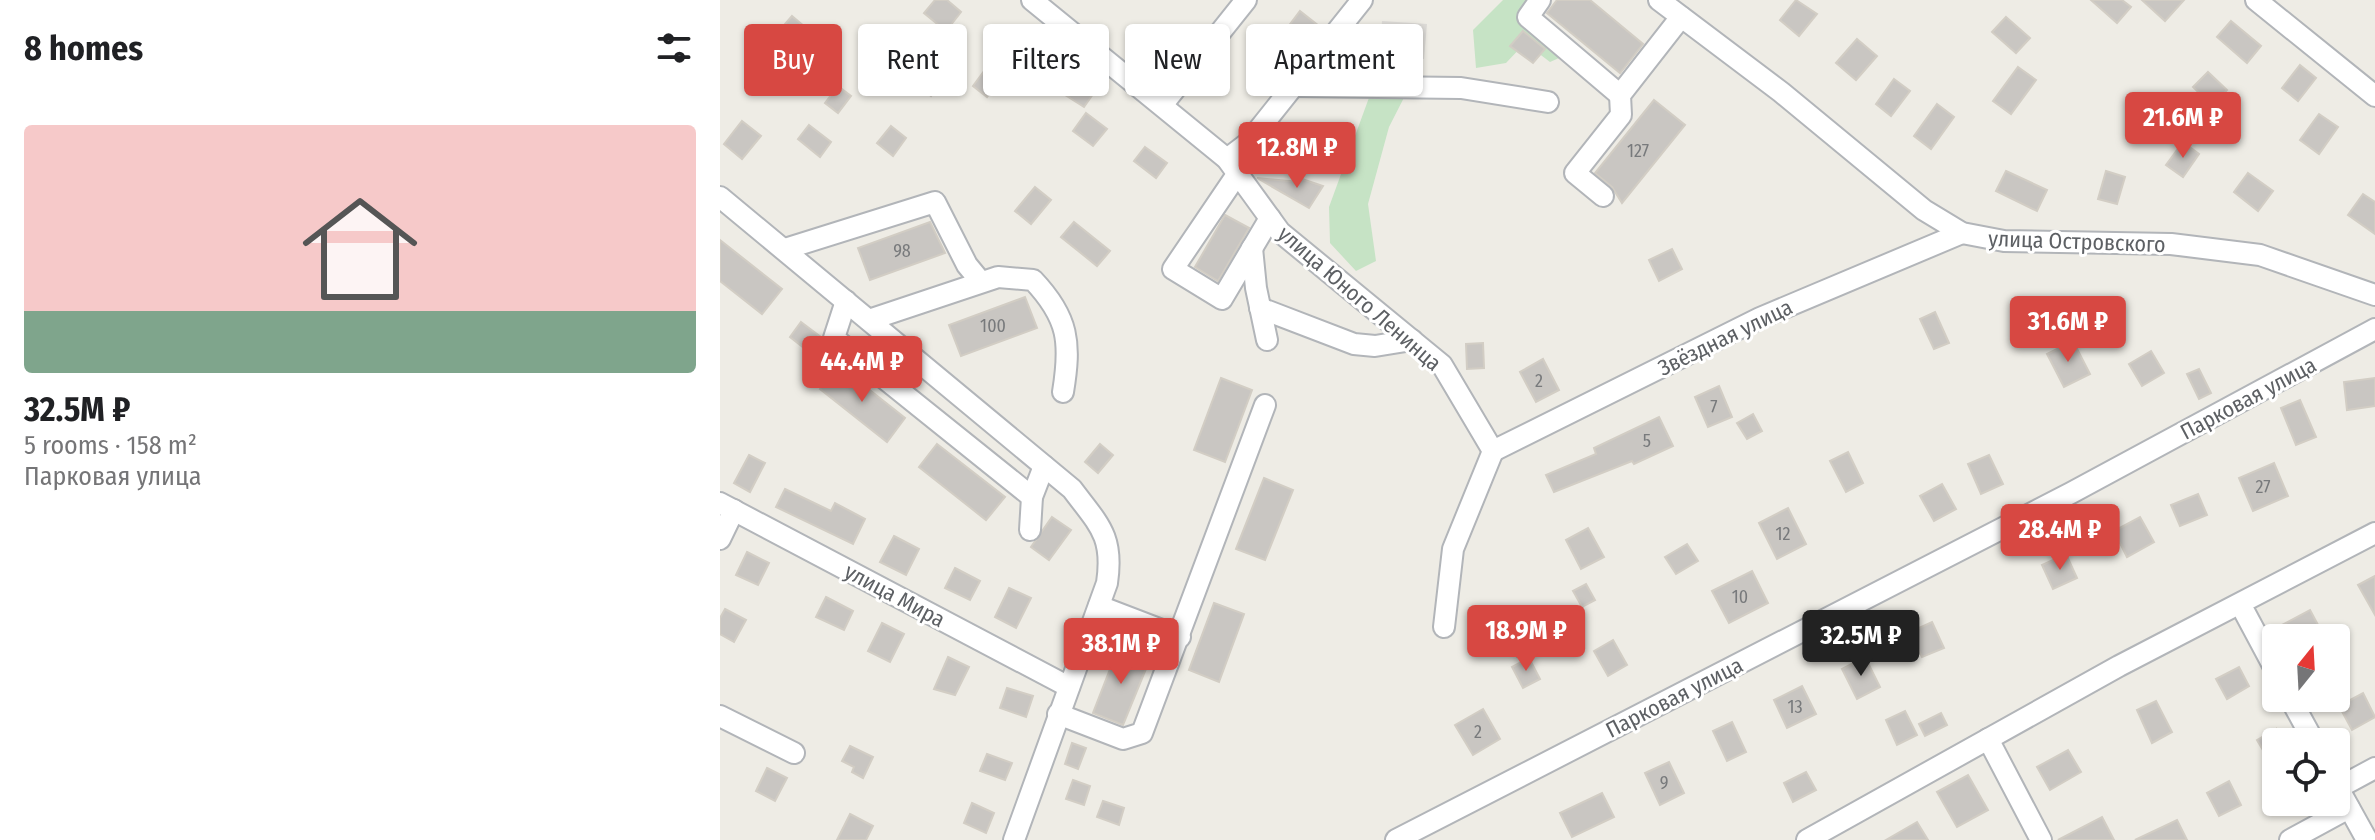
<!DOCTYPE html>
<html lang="en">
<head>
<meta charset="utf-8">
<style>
  body { margin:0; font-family:"Fira Sans Condensed",sans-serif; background:#f6f6f6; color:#202124; height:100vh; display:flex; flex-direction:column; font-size:30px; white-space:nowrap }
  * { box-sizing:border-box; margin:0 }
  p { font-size:26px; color:#757577 }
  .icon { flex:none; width:44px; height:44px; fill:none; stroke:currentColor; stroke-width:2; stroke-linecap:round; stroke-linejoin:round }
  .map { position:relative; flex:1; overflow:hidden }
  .panel { display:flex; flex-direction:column; background:#fff; width:720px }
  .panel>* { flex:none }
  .guide { position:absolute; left:24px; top:24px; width:760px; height:72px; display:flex; gap:16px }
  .needle { width:52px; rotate:18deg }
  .buttons { position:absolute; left:1542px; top:624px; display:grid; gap:16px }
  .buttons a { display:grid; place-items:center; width:88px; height:88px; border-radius:8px; background:#fff; box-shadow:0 2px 6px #0004; font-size:40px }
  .price { position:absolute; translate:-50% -68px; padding:0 18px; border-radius:8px; background:#d74842; color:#fff; font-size:26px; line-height:52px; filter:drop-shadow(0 2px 4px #0008) }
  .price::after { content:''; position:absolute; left:50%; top:48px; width:24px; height:18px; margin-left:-12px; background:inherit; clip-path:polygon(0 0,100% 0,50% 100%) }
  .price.on { background:#222; color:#fff }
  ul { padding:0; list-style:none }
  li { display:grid; align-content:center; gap:16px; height:424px; padding:0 24px }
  li span { display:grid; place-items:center; height:248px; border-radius:8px; color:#555 }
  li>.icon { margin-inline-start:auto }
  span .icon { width:144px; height:144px; fill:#fffc; stroke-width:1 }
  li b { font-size:34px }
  h2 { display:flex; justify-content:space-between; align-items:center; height:96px; padding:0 24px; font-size:34px }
  .tag { padding:0 28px; border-radius:8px; background:#fff; box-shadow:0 2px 6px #0004; font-size:28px; line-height:72px }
  .tag.on { background:#d74842; color:#fff }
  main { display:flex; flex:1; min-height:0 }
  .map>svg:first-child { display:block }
</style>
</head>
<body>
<main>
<section class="panel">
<h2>8 homes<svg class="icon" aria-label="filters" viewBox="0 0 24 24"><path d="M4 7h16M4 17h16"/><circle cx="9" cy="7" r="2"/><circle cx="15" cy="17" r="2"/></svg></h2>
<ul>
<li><span style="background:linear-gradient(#f6c9c9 75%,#7fa58c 0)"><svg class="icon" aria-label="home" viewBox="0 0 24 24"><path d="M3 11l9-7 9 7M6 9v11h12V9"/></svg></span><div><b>32.5M ₽</b><p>5 rooms · 158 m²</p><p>Парковая улица</p></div></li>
</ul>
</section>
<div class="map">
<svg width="1655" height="840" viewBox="0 0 1655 840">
  <rect width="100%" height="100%" fill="#eeece5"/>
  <polygon fill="#dddbd7" points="662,21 707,24 704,59 660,56"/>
  <g fill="#c6e3c5">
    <polygon points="783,0 818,0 829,29 848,54 830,62 805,43 786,63 756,68 753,30"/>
    <polygon points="685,69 695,76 669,127 648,204 656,261 636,271 610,243 609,207 654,84"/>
  </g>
  <g fill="#c9c6c2" stroke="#d2cdc4" stroke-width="2">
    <polygon points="215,0 227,0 241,12 226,31 204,13"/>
    <polygon points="837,0 870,0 923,44 900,73 827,13"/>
    <polygon points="1076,0 1097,14 1079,36 1060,20"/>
    <polygon points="1371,0 1402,0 1411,7 1397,23"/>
    <polygon points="1422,0 1464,0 1445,21"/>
    <polygon points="580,11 599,26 588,42 580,36 555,71 534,56 550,34 558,40"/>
    <polygon points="72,16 91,32 72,53 80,60 54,91 45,84 64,60 52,49 64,35 59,31"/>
    <polygon points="1286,17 1310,38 1296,53 1272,32"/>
    <polygon points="1511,21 1541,46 1527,63 1497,37"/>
    <polygon points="803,31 825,49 813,63 790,46"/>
    <polygon points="1137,39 1157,56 1136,80 1116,63"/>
    <polygon points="326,55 361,80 371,66 385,77 364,107 312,74"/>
    <polygon points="273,59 288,70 267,97 253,86"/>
    <polygon points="213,62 229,75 211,96 196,83"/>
    <polygon points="1580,65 1596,78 1578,101 1562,88"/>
    <polygon points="1298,67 1316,80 1291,114 1273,101"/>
    <polygon points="1488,72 1507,90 1492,105 1473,87"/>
    <polygon points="1174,79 1190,91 1171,116 1156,104"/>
    <polygon points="118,86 131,96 118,113 105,103"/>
    <polygon points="934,100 965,125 902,203 892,187 875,173"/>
    <polygon points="1217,104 1234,117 1211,149 1194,136"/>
    <polygon points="366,113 387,129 373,146 353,131"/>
    <polygon points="1599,114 1618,127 1599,154 1580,140"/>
    <polygon points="22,121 41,136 22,159 4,144"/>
    <polygon points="89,125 111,142 100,157 78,139"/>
    <polygon points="171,126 186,138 173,156 157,143"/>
    <polygon points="1463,142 1479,154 1463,177 1446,165"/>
    <polygon points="425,147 447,163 436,178 414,161"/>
    <polygon points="1286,171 1327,190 1317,211 1276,191"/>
    <polygon points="1386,171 1405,177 1397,204 1378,199"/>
    <polygon points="1528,173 1553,191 1538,211 1514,192"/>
    <polygon points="537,178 580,182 582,179 603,186 589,208"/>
    <polygon points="315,187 331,200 311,224 295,211"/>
    <polygon points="1643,194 1655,202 1655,234 1628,215"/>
    <polygon points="505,215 529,228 498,281 475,267"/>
    <polygon points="210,222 225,253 150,280 138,248"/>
    <polygon points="354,222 390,251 377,266 341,237"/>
    <polygon points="0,240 62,289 42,314 0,281"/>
    <polygon points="952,249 962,269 939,281 929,260"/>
    <polygon points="305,297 317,328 241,356 229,325"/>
    <polygon points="1215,312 1229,343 1214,349 1200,319"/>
    <polygon points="81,322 101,337 102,343 93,355 70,337"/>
    <polygon points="1353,341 1370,374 1344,387 1327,354"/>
    <polygon points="763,343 764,368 747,369 746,344"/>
    <polygon points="1431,351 1444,373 1422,386 1409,364"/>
    <polygon points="823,359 839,390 816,402 800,372"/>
    <polygon points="118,365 185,418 167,442 100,389"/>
    <polygon points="1479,369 1491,393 1479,399 1467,374"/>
    <polygon points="501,378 532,390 505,462 474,450"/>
    <polygon points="1655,378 1655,406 1627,410 1624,382"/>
    <polygon points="999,386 1012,417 988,427 975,397"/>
    <polygon points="1580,400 1596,437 1576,445 1561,408"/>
    <polygon points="1033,414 1042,431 1027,439 1017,423"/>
    <polygon points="939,417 953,446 914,464 912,461 834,492 826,475 876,454 874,448"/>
    <polygon points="217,444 285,497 266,520 199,467"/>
    <polygon points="380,444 393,455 378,473 365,462"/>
    <polygon points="1128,452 1143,483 1126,492 1110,461"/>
    <polygon points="29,455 45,463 30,492 14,483"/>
    <polygon points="1269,455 1283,484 1261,494 1248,464"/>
    <polygon points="1554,463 1568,496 1533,511 1519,478"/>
    <polygon points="544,478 573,490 545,560 516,549"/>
    <polygon points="1222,484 1236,509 1214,521 1200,496"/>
    <polygon points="65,489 111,511 115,503 145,519 133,544 56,507"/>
    <polygon points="1478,494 1487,515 1460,526 1451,505"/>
    <polygon points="1068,508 1086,544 1057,559 1039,523"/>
    <polygon points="332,517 351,530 329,560 311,547"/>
    <polygon points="1420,517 1434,542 1407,557 1394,531"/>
    <polygon points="868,528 884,557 861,569 846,540"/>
    <polygon points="174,536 199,549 186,575 160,562"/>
    <polygon points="967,544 978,561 956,574 945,557"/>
    <polygon points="27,552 49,563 38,585 16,575"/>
    <polygon points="1346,554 1357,578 1333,589 1322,565"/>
    <polygon points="235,568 260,581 250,600 225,588"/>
    <polygon points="1032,571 1048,603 1009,623 992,591"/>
    <polygon points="1655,576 1655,615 1638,585"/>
    <polygon points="866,584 875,600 862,607 853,591"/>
    <polygon points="289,588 311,598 296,628 275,617"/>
    <polygon points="106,597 133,611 124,630 96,617"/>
    <polygon points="494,603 524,614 499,682 469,670"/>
    <polygon points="5,609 26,620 14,642 0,634 0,618"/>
    <polygon points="1590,610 1605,638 1569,638 1562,625"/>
    <polygon points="797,614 815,648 797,657 782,622"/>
    <polygon points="1212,622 1224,648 1202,657 1190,632"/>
    <polygon points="162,623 184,634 170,662 148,651"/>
    <polygon points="893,640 907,665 888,676 874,651"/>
    <polygon points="399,646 430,659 403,725 373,713"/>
    <polygon points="228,657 249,667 235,695 214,689"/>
    <polygon points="1145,657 1160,687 1137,699 1122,669"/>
    <polygon points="809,658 820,679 803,688 792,667"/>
    <polygon points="1519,667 1529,686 1507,699 1496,679"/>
    <polygon points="1082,686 1096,714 1067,728 1054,700"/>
    <polygon points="287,688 313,696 306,717 280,708"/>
    <polygon points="1643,693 1655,717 1632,730 1619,706"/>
    <polygon points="1436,701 1452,732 1432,743 1417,710"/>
    <polygon points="763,709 780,739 753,755 735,725"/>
    <polygon points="1185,711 1197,735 1177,745 1166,720"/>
    <polygon points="1221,713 1227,725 1205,736 1199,724"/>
    <polygon points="1012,722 1026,752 1007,761 993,731"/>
    <polygon points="1556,729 1556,772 1537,740"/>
    <polygon points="352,743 366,748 358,769 345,764"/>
    <polygon points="130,746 153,757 143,778 132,772 134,767 122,761"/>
    <polygon points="1348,750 1361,772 1330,790 1317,767"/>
    <polygon points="267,754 292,763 285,780 260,771"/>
    <polygon points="949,762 964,793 940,805 925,773"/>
    <polygon points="47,768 67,778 55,801 36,791"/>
    <polygon points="1086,772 1096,790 1073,802 1064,783"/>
    <polygon points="1248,775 1268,810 1237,827 1217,792"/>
    <polygon points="353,780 370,786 364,805 346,799"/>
    <polygon points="1509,781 1521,805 1499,816 1487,793"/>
    <polygon points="882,793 894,817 852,837 840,813"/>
    <polygon points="383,801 404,808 399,825 377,817"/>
    <polygon points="252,803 274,813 266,833 244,823"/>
    <polygon points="130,814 153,826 146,840 117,840"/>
    <polygon points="1382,817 1394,840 1338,840"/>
    <polygon points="1457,820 1467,840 1415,840"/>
    <polygon points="1197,822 1208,840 1166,840"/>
  </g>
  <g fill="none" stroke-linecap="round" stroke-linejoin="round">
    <g stroke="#b2b5b9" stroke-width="24">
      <g id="minor">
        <polyline points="312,0 507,159 560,232 722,365 773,451"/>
        <polyline points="820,0 808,17 900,95"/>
        <polyline points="939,0 1061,92 1204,210 1242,233 1284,241 1451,244 1540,255 1655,295"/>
        <polyline points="1536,0 1655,96"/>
        <polyline points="573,86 741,88 828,102"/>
        <polyline points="443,104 526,0"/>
        <polyline points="507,159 528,143 642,0"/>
        <polyline points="518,173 453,269 502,299 550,218"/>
        <polyline points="883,196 855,173 901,115 900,95 961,17"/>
        <path d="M0 197 352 489C379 525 394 536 387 583L294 840"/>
        <polyline points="532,248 536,288 547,340"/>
        <polyline points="65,249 215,202 247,265 261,282"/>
        <polyline points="126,301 114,338 312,497"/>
        <polyline points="540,308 634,344 655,346 692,340"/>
        <path d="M149 320 278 277 313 280C349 318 351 343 343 392"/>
        <polyline points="773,451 1040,318 1242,233"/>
        <polyline points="0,503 349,687"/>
        <polyline points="310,530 312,497 324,466"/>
        <polyline points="0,539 14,510"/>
        <polyline points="379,606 460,637"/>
        <polyline points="1525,613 1556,671"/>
        <polyline points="724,627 733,549 773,451"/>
        <polyline points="1570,698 1594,742"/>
        <polyline points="338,714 403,739 422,733 545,405"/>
        <polyline points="0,716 74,753"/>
        <polyline points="1268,739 1321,840"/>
        <polyline points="1616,784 1647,840"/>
        <polyline points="1618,788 1655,768"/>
        <polyline points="676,840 1351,493 1655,329"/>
        <polyline points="1087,840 1399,666 1655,533"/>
        <polyline points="1570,840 1629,808"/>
      </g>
    </g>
    <use href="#minor" stroke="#fff" stroke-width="20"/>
  </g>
  <g text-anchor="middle" stroke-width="6" stroke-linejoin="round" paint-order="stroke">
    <g font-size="18" fill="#787a7c">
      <text x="918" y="157">127</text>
      <text x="182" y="257">98</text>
      <text x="273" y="332">100</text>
      <text x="819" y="387">2</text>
      <text x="994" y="413">7</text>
      <text x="927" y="447">5</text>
      <text x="1543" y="493">27</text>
      <text x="1063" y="540">12</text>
      <text x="1020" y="603">10</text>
      <text x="1075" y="713">13</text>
      <text x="758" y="738">2</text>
      <text x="944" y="789">9</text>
    </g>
    <g font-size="22" fill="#5d6064" stroke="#fff">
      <text transform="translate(1357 241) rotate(2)" y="8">улица Островского</text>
      <text transform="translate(640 298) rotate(41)" y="8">улица Юного Ленинца</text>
      <text transform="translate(1005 337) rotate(-26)" y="8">Звёздная улица</text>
      <text transform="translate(1528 398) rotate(-28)" y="8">Парковая улица</text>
      <text transform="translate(175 595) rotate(28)" y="8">улица Мира</text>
      <text transform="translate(954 697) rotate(-27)" y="8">Парковая улица</text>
    </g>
  </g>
</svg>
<div class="buttons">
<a><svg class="needle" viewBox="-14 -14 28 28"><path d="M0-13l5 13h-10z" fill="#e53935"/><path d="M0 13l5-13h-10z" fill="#757577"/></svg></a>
<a><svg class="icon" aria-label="locate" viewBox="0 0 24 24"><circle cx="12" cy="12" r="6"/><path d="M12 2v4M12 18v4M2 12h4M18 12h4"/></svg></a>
</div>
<b class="price" style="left:1463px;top:160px">21.6M ₽</b>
<b class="price" style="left:577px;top:190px">12.8M ₽</b>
<b class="price" style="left:1348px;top:364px">31.6M ₽</b>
<b class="price" style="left:142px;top:404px">44.4M ₽</b>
<b class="price" style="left:1340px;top:572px">28.4M ₽</b>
<b class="price" style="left:806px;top:673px">18.9M ₽</b>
<b class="price on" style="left:1141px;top:678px">32.5M ₽</b>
<b class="price" style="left:401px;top:686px">38.1M ₽</b>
<div class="guide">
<a class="tag on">Buy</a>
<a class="tag">Rent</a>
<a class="tag">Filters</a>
<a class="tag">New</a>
<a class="tag">Apartment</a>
</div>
</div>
</main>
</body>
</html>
